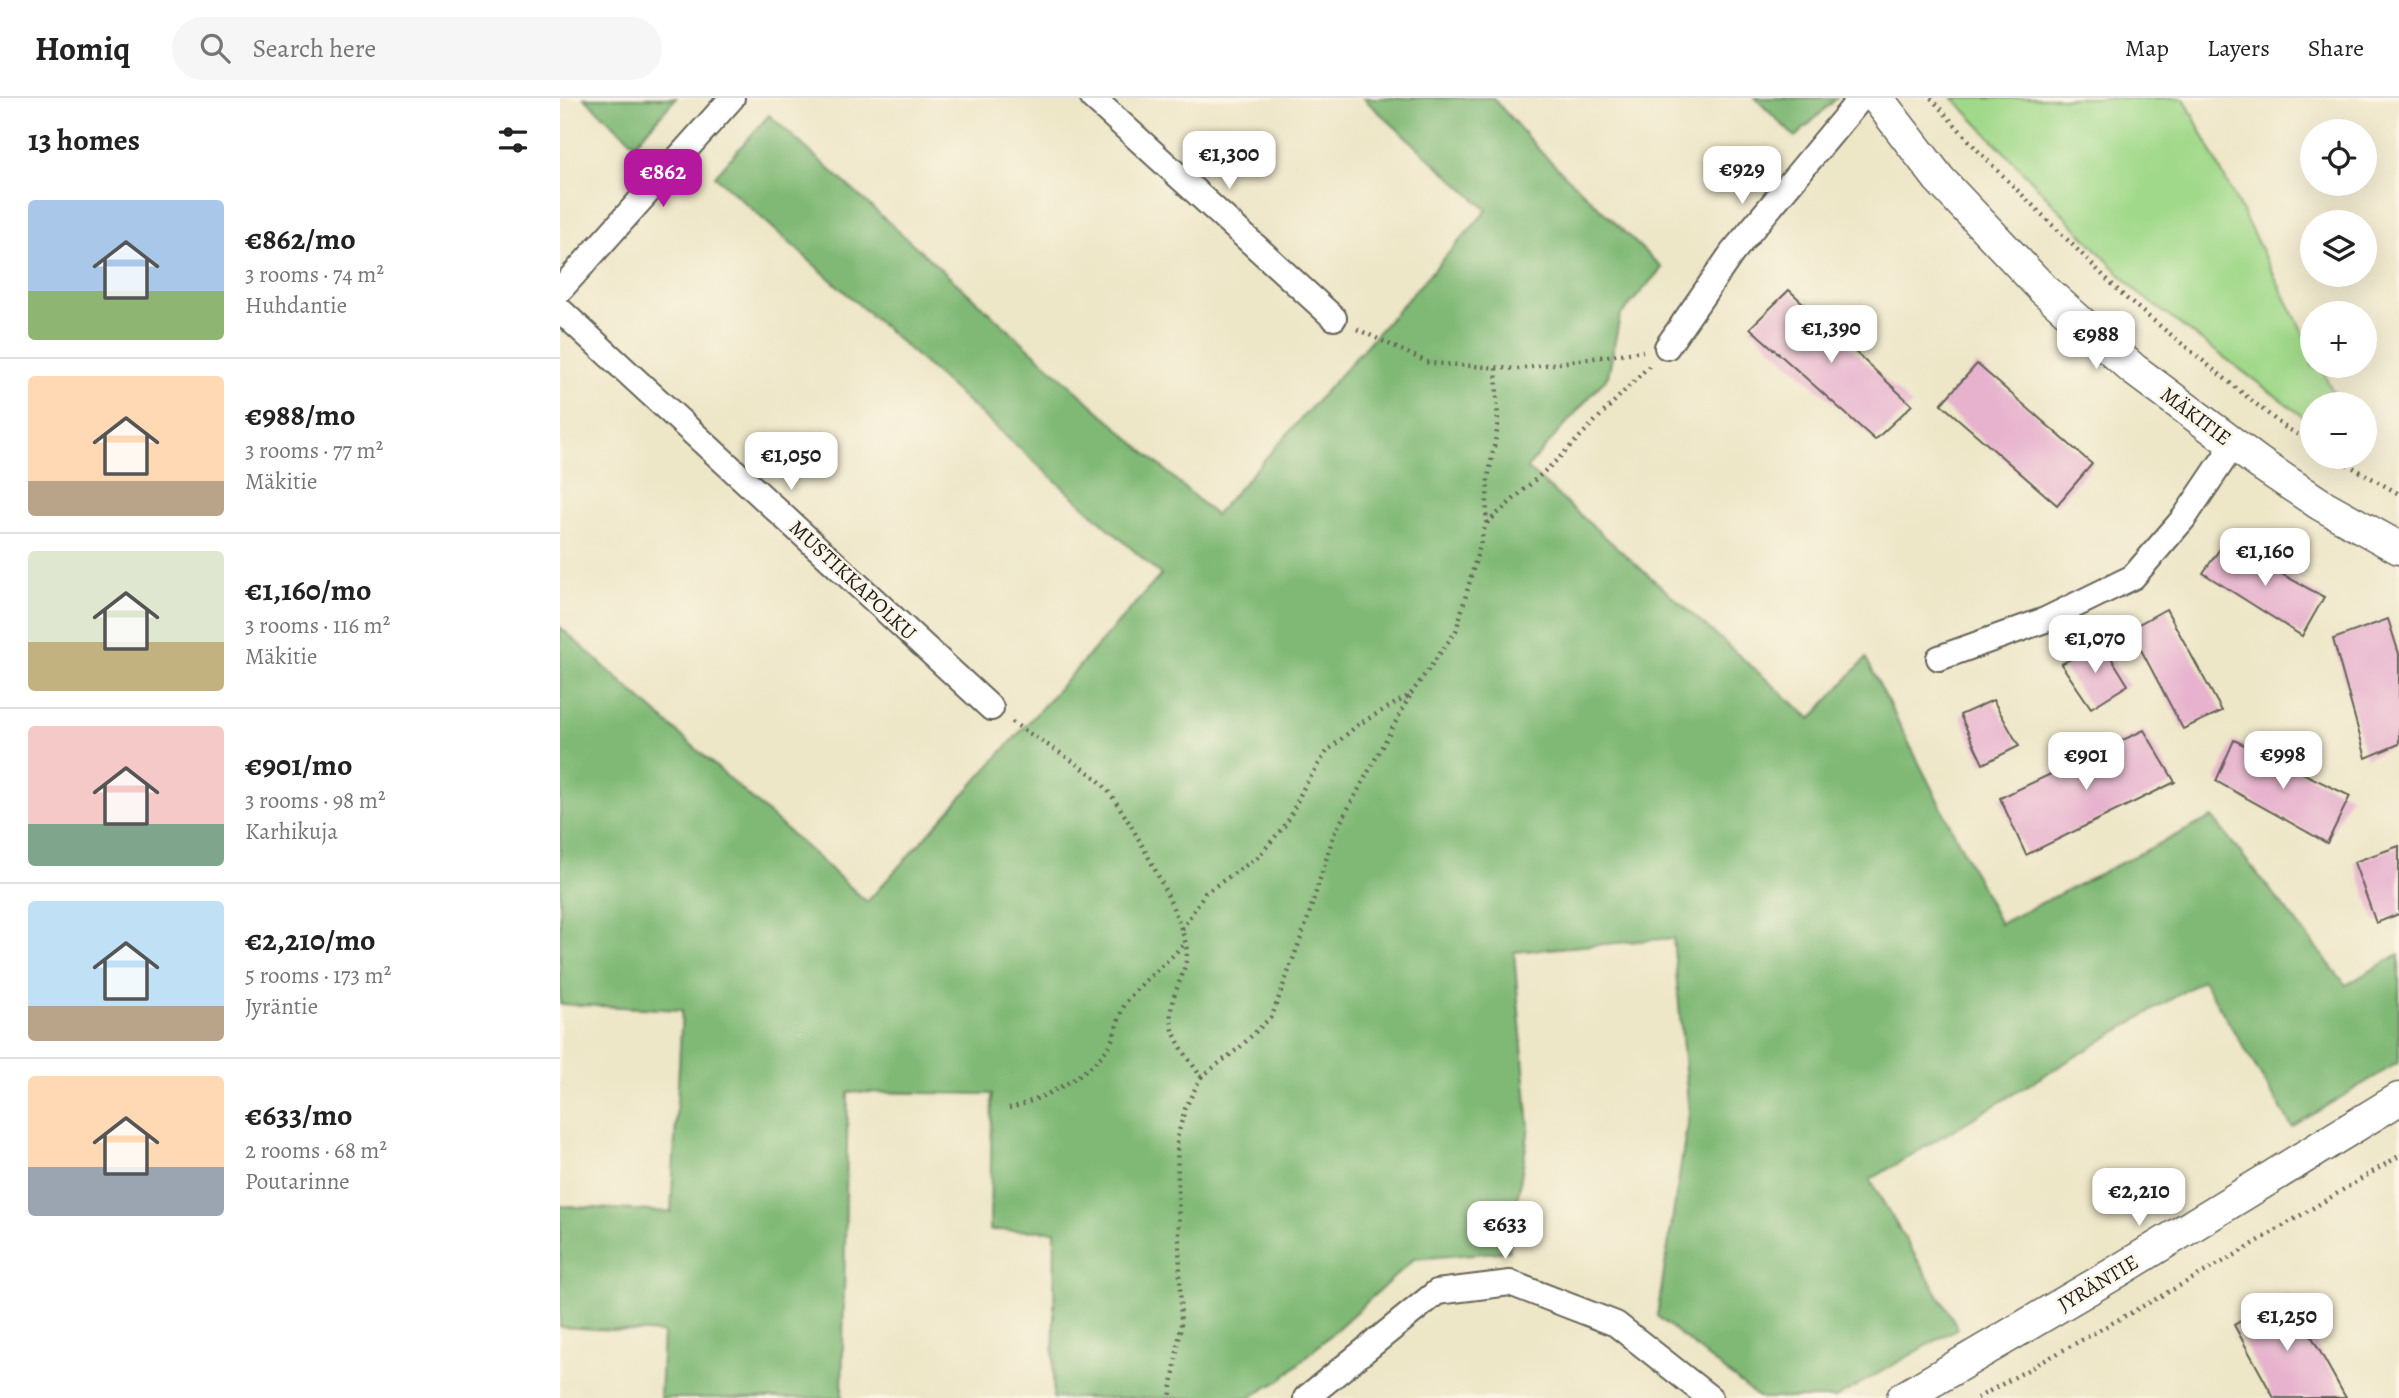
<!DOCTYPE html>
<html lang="en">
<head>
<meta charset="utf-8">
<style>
  body { margin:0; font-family:Alegreya,serif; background:#f6f6f6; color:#222; height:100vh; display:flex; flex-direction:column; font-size:26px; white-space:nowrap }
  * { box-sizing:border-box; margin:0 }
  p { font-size:23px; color:#767676 }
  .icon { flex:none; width:38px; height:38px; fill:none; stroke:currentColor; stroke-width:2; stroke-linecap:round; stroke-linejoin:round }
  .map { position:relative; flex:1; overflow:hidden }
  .panel { display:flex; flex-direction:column; background:#fff; width:560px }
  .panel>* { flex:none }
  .fabs { position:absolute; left:1740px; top:21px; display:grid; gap:14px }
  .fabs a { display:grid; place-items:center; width:77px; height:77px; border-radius:50%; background:#fff; box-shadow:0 7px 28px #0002; font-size:35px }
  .price { position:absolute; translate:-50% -60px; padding:0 16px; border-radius:14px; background:#fff; color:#222; font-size:23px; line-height:46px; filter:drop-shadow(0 2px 4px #0008) }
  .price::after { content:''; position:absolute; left:50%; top:42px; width:21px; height:16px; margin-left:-10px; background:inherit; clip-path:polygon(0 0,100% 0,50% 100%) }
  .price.current { background:#b5179e; color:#fff }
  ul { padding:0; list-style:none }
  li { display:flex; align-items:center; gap:21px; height:175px; padding:0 28px }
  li+li { border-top:2px solid #e0e0e0 }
  li span { display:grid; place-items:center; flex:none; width:196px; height:140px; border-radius:7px; color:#555 }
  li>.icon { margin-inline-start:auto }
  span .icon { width:84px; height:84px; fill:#fffc; stroke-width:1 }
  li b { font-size:30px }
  h2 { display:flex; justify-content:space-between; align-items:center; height:84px; padding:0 28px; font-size:30px }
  header { display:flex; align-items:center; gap:42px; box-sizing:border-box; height:98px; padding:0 35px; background:#fff; border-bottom:2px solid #e0e0e0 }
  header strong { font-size:33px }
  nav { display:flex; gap:38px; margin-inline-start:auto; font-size:24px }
  .search { width:490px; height:63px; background:#f6f6f6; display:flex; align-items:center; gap:18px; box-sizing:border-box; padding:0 24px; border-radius:38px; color:#767676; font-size:26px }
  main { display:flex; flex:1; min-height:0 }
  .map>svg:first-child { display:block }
</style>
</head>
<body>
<header>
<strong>Homiq</strong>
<div class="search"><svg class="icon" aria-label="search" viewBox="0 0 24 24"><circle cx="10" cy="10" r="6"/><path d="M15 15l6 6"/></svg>Search here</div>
<nav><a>Map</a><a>Layers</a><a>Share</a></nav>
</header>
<main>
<section class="panel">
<h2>13 homes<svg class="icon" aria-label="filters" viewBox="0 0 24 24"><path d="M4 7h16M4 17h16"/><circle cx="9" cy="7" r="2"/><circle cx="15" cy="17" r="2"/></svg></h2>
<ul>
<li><span style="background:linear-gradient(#a9c7e8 65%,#8fb573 0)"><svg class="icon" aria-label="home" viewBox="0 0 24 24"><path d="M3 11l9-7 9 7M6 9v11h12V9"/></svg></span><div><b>€862/mo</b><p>3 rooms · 74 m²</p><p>Huhdantie</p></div></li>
<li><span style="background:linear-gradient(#ffd9b3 75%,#b9a48a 0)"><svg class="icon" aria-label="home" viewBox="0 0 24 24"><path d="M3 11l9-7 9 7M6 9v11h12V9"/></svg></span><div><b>€988/mo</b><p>3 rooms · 77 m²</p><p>Mäkitie</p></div></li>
<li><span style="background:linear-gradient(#dfe7d0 65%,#c2b280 0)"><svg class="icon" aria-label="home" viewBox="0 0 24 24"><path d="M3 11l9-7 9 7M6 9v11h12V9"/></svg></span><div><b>€1,160/mo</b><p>3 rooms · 116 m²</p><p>Mäkitie</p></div></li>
<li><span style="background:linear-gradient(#f6c9c9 70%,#7fa58c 0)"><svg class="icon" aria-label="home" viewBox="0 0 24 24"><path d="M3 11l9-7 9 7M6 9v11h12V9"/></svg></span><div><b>€901/mo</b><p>3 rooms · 98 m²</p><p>Karhikuja</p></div></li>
<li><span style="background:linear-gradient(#bfe0f5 75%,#b9a48a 0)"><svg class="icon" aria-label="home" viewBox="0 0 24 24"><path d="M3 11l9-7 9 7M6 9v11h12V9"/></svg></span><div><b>€2,210/mo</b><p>5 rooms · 173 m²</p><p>Jyräntie</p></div></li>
<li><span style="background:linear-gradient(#ffd9b3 65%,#9aa5b1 0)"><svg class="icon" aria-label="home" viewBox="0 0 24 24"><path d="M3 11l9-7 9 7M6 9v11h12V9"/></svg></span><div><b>€633/mo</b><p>2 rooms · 68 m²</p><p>Poutarinne</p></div></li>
</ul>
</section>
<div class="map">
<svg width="1839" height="1300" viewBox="0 0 1839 1300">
  <rect width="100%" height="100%" fill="#fcf5e5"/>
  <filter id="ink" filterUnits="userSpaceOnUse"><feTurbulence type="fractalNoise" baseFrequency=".0143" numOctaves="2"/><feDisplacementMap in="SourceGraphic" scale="14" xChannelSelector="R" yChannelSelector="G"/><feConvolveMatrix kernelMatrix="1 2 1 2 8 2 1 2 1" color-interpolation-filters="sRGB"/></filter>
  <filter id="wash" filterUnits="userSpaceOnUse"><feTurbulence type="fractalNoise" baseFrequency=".00686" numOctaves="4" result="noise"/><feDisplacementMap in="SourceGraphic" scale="28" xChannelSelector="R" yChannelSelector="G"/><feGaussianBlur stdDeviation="1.57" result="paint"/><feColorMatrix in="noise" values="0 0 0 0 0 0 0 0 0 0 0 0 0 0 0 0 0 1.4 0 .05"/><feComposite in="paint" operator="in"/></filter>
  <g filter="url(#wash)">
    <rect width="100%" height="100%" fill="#ede6c7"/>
    <polygon fill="#a1d98a" stroke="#5e7a53" stroke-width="2" points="1393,0 1624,0 1752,252 1752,268 1760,268 1779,306 1752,306 1752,325 1578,195"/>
    <g fill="#80b976" stroke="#4e6a49" stroke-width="2">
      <polygon points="24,0 116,0 75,46"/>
      <polygon points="803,0 933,0 980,53 1102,170 1060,218 1048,278 967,370 1251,621 1306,560 1440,826 1652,719 1786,887 1839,856 1839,964 1732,1029 1643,882 1310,1082 1398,1230 1275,1300 1199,1300 1097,1218 1129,1016 1113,840 954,854 969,1030 949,1153 854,1161 722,1281 689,1300 493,1300 495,1133 430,1132 432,996 288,994 282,1300 100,1300 103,1235 0,1229 0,1108 111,1114 122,912 0,906 0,529 307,804 601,477 155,78 209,17 655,417 927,112"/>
      <polygon points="1195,0 1277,0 1235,39"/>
    </g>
    <g id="blocks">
      <g fill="#e7b2ce">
        <polygon points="1229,192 1352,307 1315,342 1190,230"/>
        <polygon points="1417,266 1532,366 1497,407 1381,306"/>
        <polygon points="1664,445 1764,499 1742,538 1643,475"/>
        <polygon points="1606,511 1662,613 1623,631 1570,531"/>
        <polygon points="1828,521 1839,556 1839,646 1806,660 1773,541"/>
        <polygon points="1542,545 1568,587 1531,610 1501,566"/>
        <polygon points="1433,602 1459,648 1423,666 1400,617"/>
        <polygon points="1584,632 1615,684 1466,757 1440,700"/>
        <polygon points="1674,642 1790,698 1767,745 1656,683"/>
        <polygon points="1839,748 1839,816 1816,825 1794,764"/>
        <polygon points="1728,1196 1786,1300 1714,1300 1674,1227"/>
      </g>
    </g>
  </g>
  <g filter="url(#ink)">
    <use href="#blocks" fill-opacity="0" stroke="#656358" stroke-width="2"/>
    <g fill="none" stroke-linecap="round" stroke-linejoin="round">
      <g stroke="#656358" stroke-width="28">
        <g id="minor">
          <polyline points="533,0 774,220"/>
          <polyline points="0,192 172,0"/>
          <polyline points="0,212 431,610"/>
          <polyline points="1107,249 1172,155 1301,0"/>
          <polyline points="1379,560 1485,522 1573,479 1624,420 1674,346"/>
          <polyline points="746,1300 877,1194 950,1185 1056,1226 1150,1300"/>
        </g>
      </g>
      <g stroke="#656358" stroke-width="35">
        <g id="tertiary">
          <polyline points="1317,0 1379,81 1482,190 1573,271 1699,365 1760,406 1839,450"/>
          <polyline points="1343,1300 1550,1178 1839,1001"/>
        </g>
      </g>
      <g stroke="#656358" stroke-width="4.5" stroke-dasharray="2 5" stroke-linecap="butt">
        <polyline points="1371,0 1421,56 1567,201 1723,328 1752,345"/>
        <polyline points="797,231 869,265 957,271 1083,253"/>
        <polyline points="1775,359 1839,396"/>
        <polyline points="927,425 997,362 1089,268"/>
        <path d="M452 624C480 643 511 660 537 681 561 700 627 825 627 855 626 875 613 893 611 912 608 937 628 959 641 979L625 1011 617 1040 621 1228 610 1300"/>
        <polyline points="622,831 645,795 698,759 727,725 743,691 767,653 799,626 850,597 896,533 926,425 928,380 938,328 936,270"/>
        <polyline points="641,979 679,950 712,918 746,826 774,736 850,598"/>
        <path d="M449 1010C481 1003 531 976 549 948 557 934 558 916 567 903 583 882 606 866 624 846"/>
        <polyline points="1417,1300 1675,1157 1839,1058"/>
      </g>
      <use href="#minor" stroke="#fff" stroke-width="24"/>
      <use href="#tertiary" stroke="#fff" stroke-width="32"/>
    </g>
  </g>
  <g text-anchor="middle" stroke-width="5" stroke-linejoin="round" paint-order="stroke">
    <g font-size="21" fill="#1c1c1c" stroke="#fcf5e5">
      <text transform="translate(1636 318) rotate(37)" y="7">MÄKITIE</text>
      <text transform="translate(293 482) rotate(43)" y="7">MUSTIKKAPOLKU</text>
      <text transform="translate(1538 1185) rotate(-31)" y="7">JYRÄNTIE</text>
    </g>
  </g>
</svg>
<div class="fabs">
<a><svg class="icon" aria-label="locate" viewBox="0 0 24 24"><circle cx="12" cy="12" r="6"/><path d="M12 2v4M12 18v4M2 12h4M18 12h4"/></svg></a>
<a><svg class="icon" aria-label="layers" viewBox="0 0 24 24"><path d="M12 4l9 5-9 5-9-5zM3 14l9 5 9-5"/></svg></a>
<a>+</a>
<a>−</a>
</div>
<b class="price" style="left:669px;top:93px">€1,300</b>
<b class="price" style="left:1182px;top:108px">€929</b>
<b class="price current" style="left:103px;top:111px">€862</b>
<b class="price" style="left:1271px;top:267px">€1,390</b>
<b class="price" style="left:1536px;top:273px">€988</b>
<b class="price" style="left:231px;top:394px">€1,050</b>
<b class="price" style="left:1705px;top:490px">€1,160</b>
<b class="price" style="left:1535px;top:577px">€1,070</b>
<b class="price" style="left:1723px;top:693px">€998</b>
<b class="price" style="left:1526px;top:694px">€901</b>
<b class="price" style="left:1579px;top:1130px">€2,210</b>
<b class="price" style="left:945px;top:1163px">€633</b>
<b class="price" style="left:1727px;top:1255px">€1,250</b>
</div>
</main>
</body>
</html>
